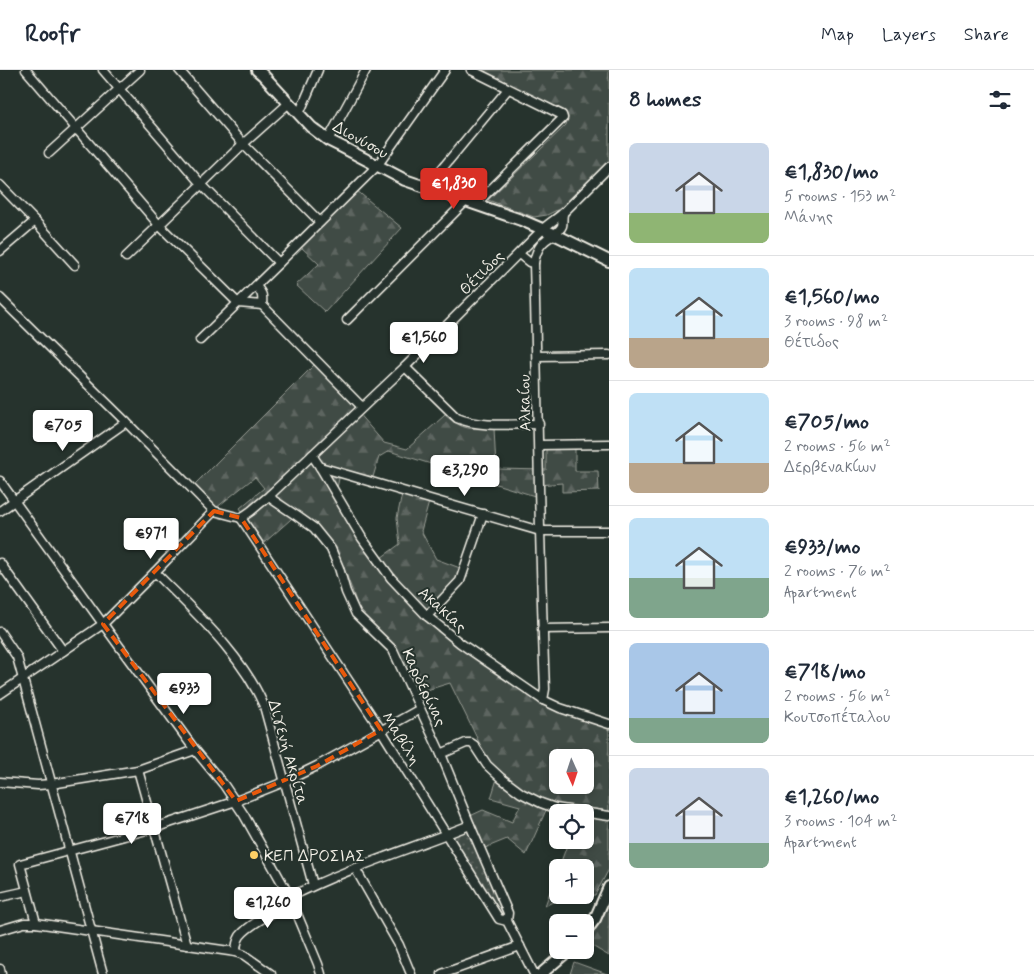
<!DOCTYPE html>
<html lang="en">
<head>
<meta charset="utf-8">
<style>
  body { margin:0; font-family:Mynerve,sans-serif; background:#f6f6f7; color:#1f2937; height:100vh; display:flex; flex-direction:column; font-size:19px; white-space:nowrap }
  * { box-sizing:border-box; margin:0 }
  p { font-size:16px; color:#747a83 }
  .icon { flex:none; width:28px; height:28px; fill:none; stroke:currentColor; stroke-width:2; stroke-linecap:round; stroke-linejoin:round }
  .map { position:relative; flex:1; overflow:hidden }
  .drawer { display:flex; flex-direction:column; background:#fff; width:425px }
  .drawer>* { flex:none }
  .needle { width:32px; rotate:177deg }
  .fabs { position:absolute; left:549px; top:679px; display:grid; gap:10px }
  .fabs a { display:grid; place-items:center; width:45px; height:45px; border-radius:8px; background:#fff; box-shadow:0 2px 8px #0003; font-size:25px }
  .price { position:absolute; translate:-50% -42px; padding:0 11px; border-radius:5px; background:#fff; color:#222; font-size:16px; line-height:32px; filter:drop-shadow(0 1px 2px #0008) }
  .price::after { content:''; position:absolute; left:50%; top:30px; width:15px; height:11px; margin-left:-8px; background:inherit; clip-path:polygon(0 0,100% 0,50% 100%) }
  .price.current { background:#d93025; color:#fff }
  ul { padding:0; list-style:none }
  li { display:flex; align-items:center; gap:15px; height:125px; padding:0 20px }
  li+li { border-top:1px solid #e0e1e3 }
  li span { display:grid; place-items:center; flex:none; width:140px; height:100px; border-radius:8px; color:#555 }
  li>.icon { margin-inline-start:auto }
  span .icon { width:60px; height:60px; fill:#fffc; stroke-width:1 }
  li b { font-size:21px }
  h2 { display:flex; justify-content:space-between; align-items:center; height:60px; padding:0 20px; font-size:21px }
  header { display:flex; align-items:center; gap:30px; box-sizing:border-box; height:70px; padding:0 25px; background:#fff; border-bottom:1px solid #e0e1e3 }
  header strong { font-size:24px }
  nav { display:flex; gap:28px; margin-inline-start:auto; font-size:18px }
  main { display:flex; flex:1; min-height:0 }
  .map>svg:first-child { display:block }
</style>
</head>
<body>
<header>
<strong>Roofr</strong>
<nav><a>Map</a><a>Layers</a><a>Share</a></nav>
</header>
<main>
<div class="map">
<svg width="609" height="904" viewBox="0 0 609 904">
  <defs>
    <pattern id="grass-dots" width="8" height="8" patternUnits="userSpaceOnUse" patternTransform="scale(1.25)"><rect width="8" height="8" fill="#414b45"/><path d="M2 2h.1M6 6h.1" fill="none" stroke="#5d6560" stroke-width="1.8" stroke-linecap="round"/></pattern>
    <pattern id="forest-firs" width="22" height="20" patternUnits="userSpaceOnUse" patternTransform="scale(1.25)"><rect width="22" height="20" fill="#414b45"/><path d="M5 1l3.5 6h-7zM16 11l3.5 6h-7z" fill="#5d6560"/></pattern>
  </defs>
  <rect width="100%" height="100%" fill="#26332d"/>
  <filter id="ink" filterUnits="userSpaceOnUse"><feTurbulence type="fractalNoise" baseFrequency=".02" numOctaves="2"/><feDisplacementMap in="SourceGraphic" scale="10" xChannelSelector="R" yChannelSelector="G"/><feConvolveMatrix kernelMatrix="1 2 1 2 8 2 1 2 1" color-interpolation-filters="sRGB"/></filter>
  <g filter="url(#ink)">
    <polygon fill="url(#grass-dots)" stroke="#9a9e96" points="468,759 505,845 502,847 452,766"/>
    <g fill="url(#forest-firs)" stroke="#9a9e96" fill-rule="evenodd">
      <polygon points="478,0 609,0 609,92 561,138 547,145 534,147 488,130 566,55 568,47 565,41"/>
      <polygon points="356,120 402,158 325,242 296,215 319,194 301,177"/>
      <path d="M315 294 359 337 356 341 384 373 407 379 445 345C464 361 470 359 494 358L496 399 546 400V379L575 377V401H598L599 421 562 422V413L539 415 538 427 389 381 379 387 373 407 341 399 337 418 329 422 374 493 400 474 397 448 402 424 429 432 421 461 436 489 460 498 454 520 427 538 422 544 458 576 546 635 609 658V799L595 825 564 826 545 836 557 802 558 825H585V798L559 797 569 770H585V742H559L547 738 526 785 507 769 485 778 470 746 483 740 512 752 520 736 491 728 497 709 450 613 417 623 396 579 368 551 358 537 346 503 334 479 318 458 299 442 264 473 240 438 264 418 255 407 216 438 194 415ZM558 688H585V715H558Z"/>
      <polygon points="609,833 609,886 587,873 600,853"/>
    </g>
    <polygon fill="#414b45" stroke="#9a9e96" points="574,892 607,904 570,904"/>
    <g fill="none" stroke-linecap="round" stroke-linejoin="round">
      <g stroke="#f4f1e8" stroke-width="11">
        <g id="minor">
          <polyline points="26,0 159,155 238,233 262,235 362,337"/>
          <polyline points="103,0 201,114 279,193"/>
          <polyline points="179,0 243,74 320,152"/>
          <polyline points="471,0 562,45 563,48 476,134"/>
          <polyline points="299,44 318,0"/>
          <polyline points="328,70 366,0"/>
          <polyline points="49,83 140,0"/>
          <polyline points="0,115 35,151 75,195"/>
          <polyline points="426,118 508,19"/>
          <polyline points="0,181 35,151"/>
          <polyline points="519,184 529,192 534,193"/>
          <polyline points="126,187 243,74 289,33"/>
          <path d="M256 216C262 223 263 225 262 235"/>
          <polyline points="0,228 126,352 214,441 241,448"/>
          <polyline points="347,250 466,131"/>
          <polyline points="200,270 279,193 377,96 445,0"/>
          <polyline points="537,286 609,285"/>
          <path d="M405 297 457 348C480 358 514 354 539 354"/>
          <polyline points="539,375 609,374"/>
          <polyline points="312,385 320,397 362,468 391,508 427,546 460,573 543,630 560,638 609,654"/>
          <polyline points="320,397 540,461 609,461"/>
          <polyline points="0,411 103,554 195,680 224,715 244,745 290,827 318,894 321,904"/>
          <polyline points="0,441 126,352"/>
          <polyline points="241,448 381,660 499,849 507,851 534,904"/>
          <polyline points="241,448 251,441 270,425"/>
          <polyline points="0,493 63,581"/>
          <path d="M155 502C194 542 242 584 264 636L313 815"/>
          <polyline points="427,546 460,511 483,444"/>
          <polyline points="542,559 609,558"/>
          <polyline points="0,562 17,587 103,904"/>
          <polyline points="0,624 103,554 155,502 214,441"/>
          <path d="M543 630 545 619C539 477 538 335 534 193 536 181 540 173 550 167 554 164 560 161 562 156 563 153 562 148 563 144"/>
          <polyline points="441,684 466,673 471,673 474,675 487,695 501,708 521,723 541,733 555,738 609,746"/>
          <polyline points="138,700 187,875"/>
          <polyline points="0,712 38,715 51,714 138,700 195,680"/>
          <polyline points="355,798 399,875 411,904"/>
          <polyline points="0,827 27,821"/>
          <path d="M290 827C347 798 410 779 470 755"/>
          <path d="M507 851 508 843 470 755 441 684 393 580 356 544 346 522 339 498 331 479 314 458 297 446 273 430 270 425 405 297 543 159C549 153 558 148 564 142 579 127 594 112 609 97"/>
          <polyline points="36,853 20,794 154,758 236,731 284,712 317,696 420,639"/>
          <polyline points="0,860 24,853 36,853 236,882 244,885 271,904"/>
          <path d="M236 882C236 876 237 871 240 866 250 853 278 840 292 832"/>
          <polyline points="0,899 1,904"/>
          <polyline points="442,904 520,876"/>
        </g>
      </g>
      <g stroke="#f4f1e8" stroke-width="14">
        <g id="major">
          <polyline points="257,0 263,5 311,57 328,70 342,77 405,110 521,150 554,164 609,191"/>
          <polyline points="585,862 595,849 609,817"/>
          <polyline points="541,904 569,880"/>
        </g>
      </g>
      <use href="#minor" stroke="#26332d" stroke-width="8"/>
      <use href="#major" stroke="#26332d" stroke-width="10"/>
    </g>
  </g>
  <path fill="none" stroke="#e8590c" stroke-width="4" stroke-dasharray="10 6" stroke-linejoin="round" d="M214 441 241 448 381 660 317 696 236 731 103 554Z"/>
  <circle fill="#ffd166" stroke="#26332d" stroke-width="2" cx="254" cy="785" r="5"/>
  <g text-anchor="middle" stroke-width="4" stroke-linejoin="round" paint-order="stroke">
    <g font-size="16" fill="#f4f1e8" stroke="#26332d">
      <text transform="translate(361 69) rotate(29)" y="6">Διονύσου</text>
      <text transform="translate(481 202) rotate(-45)" y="6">Θέτιδος</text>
      <text transform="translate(524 333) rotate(-91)" y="6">Αλκαίου</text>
      <text transform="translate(443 539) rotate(42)" y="6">Ακακίας</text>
      <text transform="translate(425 617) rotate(65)" y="6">Καρδερίνας</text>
      <text transform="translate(402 668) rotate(58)" y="6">Μαβίλη</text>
      <text transform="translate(289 682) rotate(74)" y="6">Διγενή Ακρίτα</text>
    </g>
    <g font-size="16" fill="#f4f1e8" stroke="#26332d" text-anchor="start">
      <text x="264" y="791">ΚΕΠ ΔΡΟΣΙΑΣ</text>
    </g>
  </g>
</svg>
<div class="fabs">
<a><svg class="needle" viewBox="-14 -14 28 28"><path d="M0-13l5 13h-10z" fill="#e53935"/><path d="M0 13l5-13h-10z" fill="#747a83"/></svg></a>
<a><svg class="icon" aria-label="locate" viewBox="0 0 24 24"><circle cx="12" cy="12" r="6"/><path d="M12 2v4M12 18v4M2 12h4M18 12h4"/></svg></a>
<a>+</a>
<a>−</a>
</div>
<b class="price current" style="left:454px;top:140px">€1,830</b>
<b class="price" style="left:424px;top:294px">€1,560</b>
<b class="price" style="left:63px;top:382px">€705</b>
<b class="price" style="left:465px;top:427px">€3,290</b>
<b class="price" style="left:151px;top:490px">€971</b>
<b class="price" style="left:184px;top:645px">€933</b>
<b class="price" style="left:132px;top:775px">€718</b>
<b class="price" style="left:268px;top:859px">€1,260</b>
</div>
<section class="drawer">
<h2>8 homes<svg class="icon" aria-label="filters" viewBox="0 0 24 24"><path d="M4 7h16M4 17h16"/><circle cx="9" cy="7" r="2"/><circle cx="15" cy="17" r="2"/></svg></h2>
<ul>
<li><span style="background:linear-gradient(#c9d6e8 70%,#8fb573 0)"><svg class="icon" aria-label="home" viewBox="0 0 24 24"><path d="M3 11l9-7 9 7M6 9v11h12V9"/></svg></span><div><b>€1,830/mo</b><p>5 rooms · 153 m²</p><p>Μάνης</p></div></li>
<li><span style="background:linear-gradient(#bfe0f5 70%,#b9a48a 0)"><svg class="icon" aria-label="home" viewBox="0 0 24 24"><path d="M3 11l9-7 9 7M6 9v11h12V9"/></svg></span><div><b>€1,560/mo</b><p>3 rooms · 98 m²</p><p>Θέτιδος</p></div></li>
<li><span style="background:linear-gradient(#bfe0f5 70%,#b9a48a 0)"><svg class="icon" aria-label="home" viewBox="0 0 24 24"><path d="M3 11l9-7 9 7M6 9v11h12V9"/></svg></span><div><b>€705/mo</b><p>2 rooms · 56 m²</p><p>Δερβενακίων</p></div></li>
<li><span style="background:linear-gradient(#bfe0f5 60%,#7fa58c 0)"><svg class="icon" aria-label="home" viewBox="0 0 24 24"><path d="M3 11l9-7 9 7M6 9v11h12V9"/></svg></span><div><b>€933/mo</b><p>2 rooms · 76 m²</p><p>Apartment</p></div></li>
<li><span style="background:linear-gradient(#a9c7e8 75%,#7fa58c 0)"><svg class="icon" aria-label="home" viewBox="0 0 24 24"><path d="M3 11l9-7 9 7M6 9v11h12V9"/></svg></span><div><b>€718/mo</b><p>2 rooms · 56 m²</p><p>Κουτσοπέταλου</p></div></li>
<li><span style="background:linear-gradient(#c9d6e8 75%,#7fa58c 0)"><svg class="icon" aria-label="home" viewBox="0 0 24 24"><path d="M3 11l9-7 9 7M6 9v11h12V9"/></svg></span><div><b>€1,260/mo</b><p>3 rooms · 104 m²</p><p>Apartment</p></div></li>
</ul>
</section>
</main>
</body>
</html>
